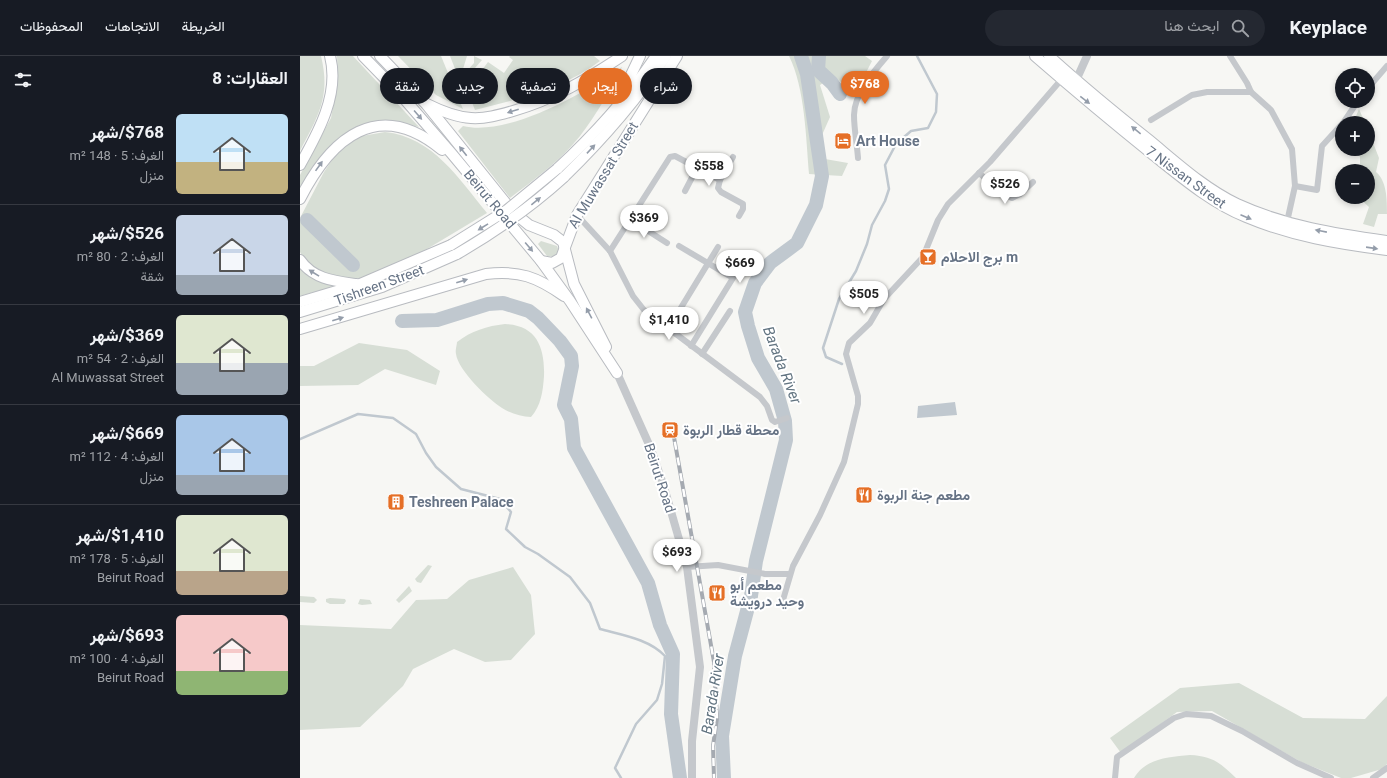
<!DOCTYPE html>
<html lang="ar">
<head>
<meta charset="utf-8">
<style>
  body { margin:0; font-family:Roboto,Vazirmatn,sans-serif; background:#242831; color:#f1f3f6; direction:rtl; height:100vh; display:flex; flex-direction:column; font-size:15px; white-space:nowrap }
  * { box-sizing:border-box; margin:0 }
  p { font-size:13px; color:#9ea1a6 }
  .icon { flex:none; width:22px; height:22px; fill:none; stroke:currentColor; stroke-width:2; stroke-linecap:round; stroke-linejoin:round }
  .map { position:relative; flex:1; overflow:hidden; direction:ltr }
  .drawer { display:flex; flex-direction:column; background:#171b24; width:300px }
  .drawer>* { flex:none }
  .banner { position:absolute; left:12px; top:12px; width:380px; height:36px; direction:rtl; display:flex; gap:8px }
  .controls { position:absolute; left:1035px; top:12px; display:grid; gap:8px }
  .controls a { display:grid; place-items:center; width:40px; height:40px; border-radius:50%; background:#171b24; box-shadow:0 2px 6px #0003; font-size:20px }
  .price { position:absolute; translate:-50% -34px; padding:0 9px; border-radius:14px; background:#fff; color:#222; font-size:13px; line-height:26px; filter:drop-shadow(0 1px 2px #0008) }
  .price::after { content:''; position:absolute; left:50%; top:24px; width:12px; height:9px; margin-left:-6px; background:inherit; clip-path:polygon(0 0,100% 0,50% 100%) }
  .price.current { background:#e56f26; color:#fff }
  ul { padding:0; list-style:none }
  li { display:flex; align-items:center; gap:12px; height:100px; padding:0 12px }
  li+li { border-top:1px solid #363941 }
  li span { display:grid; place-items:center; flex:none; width:112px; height:80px; border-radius:6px; color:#555 }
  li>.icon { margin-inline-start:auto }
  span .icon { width:48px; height:48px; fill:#fffc; stroke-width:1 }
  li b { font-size:17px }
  h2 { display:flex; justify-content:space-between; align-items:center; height:48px; padding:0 12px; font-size:17px }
  .chip { padding:0 14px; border-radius:18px; background:#171b24; box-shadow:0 2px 6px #0003; font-size:14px; line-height:36px }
  .chip.current { background:#e56f26; color:#fff }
  header { display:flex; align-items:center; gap:24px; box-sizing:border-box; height:56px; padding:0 20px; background:#171b24; border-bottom:1px solid #363941 }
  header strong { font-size:19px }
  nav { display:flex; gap:22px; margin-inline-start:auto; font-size:14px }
  .search { width:280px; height:36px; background:#242831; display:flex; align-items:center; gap:10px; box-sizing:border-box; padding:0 14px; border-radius:22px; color:#9ea1a6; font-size:15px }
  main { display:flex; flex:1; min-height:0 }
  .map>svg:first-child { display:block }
</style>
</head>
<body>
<header>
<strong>Keyplace</strong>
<div class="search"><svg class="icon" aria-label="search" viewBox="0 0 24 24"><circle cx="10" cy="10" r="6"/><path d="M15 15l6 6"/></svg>ابحث هنا</div>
<nav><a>الخريطة</a><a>الاتجاهات</a><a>المحفوظات</a></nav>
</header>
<main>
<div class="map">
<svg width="1087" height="722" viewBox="0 0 1087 722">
  <rect width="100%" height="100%" fill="#f7f7f4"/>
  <g fill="#d7ded5">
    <path d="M0 0H21C31 41 18 60 0 95Z"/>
    <polygon points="37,0 53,0 119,71 92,65 66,70 42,81 0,135 0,119 31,62 38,24"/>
    <polygon points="98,0 141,0 163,53 136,39"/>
    <polygon points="150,0 167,0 163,13 166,16 174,7 174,0 182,4 161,28"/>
    <path d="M210 0H294L300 5C263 33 219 43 175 54L167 34 188 6 204 17 213 4 209 1Z"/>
    <path d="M489 0H565L572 5 555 38 534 20 520 29 530 61 522 79 525 103 548 107 542 120 509 118C506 82 505 32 489 0Z"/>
    <path d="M322 11C310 35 296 59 280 80 261 104 235 123 210 142L158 75 163 70C208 81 285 37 322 11Z"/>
    <polygon points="1059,53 1065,67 1053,67"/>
    <path d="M1068 74 1079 102 1076 116C1087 125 1087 144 1087 158H1078L1074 171 1063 168 1069 151 1058 141H1068V115H1060V101L1054 93H1068Z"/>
    <path d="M85 76C133 81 159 123 187 157L117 199 62 222H29L5 206 0 196V162L24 116 34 101 49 88 62 80Z"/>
    <path d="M241 185 257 190 259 195C256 200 253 201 247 200L238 188Z"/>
    <path d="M0 211C11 222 21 227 36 230L0 240Z"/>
    <path d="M205 268C237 269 245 292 244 320 243 335 241 350 231 361 221 361 210 357 202 352 188 343 158 314 156 298 155 294 157 289 157 286 171 275 187 270 205 268Z"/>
    <polygon points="59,287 107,294 140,315 136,329 85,313 58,329 0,330 0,310 14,310"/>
    <polygon points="128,509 132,510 121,527 117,526 115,523"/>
    <polygon points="213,511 231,539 235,578 211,604 185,606 154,593 113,613 103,630 60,671 0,674 0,569 91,573 116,544 147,543 169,524"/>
    <polygon points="109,530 112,535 99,547 96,544"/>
    <polygon points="0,540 14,541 17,544 14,547 0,546"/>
    <polygon points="30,542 45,543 46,545 44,548 30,548 26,546 26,543"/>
    <polygon points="60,543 70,544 72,548 62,549 58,548"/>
    <polygon points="939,627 1003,662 1065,663 1087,640 1087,708 1082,713 1051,722 1041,722 1001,706 912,655 877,656 821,697 810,682 880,632"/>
    <path d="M890 699C913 700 920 707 936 722H834C846 702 869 701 890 699Z"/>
  </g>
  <polygon fill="#c0c8cf" points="655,346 657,359 617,362 618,350"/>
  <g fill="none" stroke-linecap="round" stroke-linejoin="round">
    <g stroke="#c0c8cf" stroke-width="2.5">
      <polyline points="542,308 526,301 523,292 539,243 556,215 567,188 572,169 585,145 589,133 585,109 596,88 611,75 628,72 636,56 637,38 617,0"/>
      <path d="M0 383 58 358 93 362 116 378 126 397 136 411 161 433 200 443 211 456 206 473 225 491 238 498 270 521 290 547 300 573C322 579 349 583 365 600L362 628 357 644 336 668 315 712 321 722"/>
    </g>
    <g stroke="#c0c8cf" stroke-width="14">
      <polyline points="519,0 518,14 532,27 540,38"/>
      <polyline points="7,164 53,209"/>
      <polyline points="102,265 137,264 188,248 203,247 229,255 238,262 260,285 271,300 272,310 264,349 271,363 274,392 348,527 360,569 373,598 371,658 380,722"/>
      <polyline points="424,722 422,680 435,600 451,540 456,505 486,384 485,365 476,333 458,302 448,270 445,256 455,227 470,207 497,187 516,149 522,120 507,18 501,0"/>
    </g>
    <g stroke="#b8bbc0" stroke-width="12">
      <g id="primary">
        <polyline points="63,0 100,38 152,98 241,205 270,245 317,317"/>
        <polyline points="80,0 126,48 213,156 229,169 254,179 263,186 274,228 306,291"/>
        <path d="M735 0C773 33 811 65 851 97 881 121 910 146 946 161 991 180 1039 188 1087 194"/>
        <path d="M749 0C781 29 815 57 849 84 877 107 904 132 937 148 985 170 1036 178 1087 185"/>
        <polyline points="321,40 340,0"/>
        <path d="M127 48C141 55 155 61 171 62 185 63 199 59 213 55 254 43 286 24 322 0"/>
        <path d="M0 109C18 77 40 38 30 0"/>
        <path d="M257 113C294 79 328 41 356 0"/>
        <path d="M264 121C302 84 337 44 366 0"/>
        <path d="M0 143C31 82 78 41 142 94"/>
        <path d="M0 204C13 223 34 225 56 228"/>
        <polyline points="241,205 252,207 261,202 277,159 377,0"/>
        <polyline points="0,246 60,228 151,189"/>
        <polyline points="0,256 82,231 157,198"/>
        <path d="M0 273 186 218C219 214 237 221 264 240"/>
      </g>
    </g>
    <g stroke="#c5c8cc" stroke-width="6">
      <polyline points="930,0 947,27 951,36 971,54 992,93 995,130 987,166"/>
      <polyline points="1068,32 1087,10"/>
      <polyline points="851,64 892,39 907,36 951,36"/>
      <polyline points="1043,67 1058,45"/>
      <polyline points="433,101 420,124 418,132 421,136 443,148 443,153 439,160"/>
      <path d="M558 102C557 88 554 73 554 59 554 38 574 15 587 0"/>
      <polyline points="679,117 704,138 712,142 720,138 733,126"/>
      <polyline points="995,130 1017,134 1022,90 1042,68"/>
      <polyline points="385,135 397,112"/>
      <polyline points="277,159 310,195 333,240 344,254 460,341 467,350 472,364 475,366 487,362"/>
      <polyline points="331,164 367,187"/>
      <polyline points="379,190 433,222 391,290"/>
      <polyline points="310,195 370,101 375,100 420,124"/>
      <polyline points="368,273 418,191"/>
      <polyline points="402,298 430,255"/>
      <polyline points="387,511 418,509 465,518 490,518"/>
      <polyline points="483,544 493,510 520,459 544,406 558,348 558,340 546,298 549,287 570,267 584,243 623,201 638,164 648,148 690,106 761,24"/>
      <polyline points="815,722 817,701 874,662 886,658 911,660 942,675 997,707 1031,722"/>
      <polyline points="1073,722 1087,712"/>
    </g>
    <g stroke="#c5c8cc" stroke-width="8">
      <polyline points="774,29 787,0"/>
      <polyline points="317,317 351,393 364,431 387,511 400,611 392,685 392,722"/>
    </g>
    <use href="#primary" stroke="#fff" stroke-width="10"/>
    <g stroke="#a5aab1" stroke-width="4">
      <polyline id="rail" points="372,370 414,606 417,662 413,690 414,722"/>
    </g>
    <use href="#rail" stroke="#fff" stroke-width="2.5" stroke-dasharray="8" stroke-linecap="butt"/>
    <g stroke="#b8bbc0" stroke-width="12" stroke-linecap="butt">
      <g id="primary-bridge">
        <polyline points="151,189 207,154 257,113"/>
        <path d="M157 198C195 176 231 151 264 121"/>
      </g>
    </g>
    <use href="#primary-bridge" stroke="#fff" stroke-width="10"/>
  </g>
  <defs><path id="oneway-solid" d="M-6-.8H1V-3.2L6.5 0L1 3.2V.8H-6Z"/></defs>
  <g fill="#949daa">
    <use href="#oneway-solid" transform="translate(785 44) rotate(38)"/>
    <use href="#oneway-solid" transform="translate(213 55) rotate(163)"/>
    <use href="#oneway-solid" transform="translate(118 59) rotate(49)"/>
    <use href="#oneway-solid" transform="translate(836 74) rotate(-141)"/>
    <use href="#oneway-solid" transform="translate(291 93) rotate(-47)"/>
    <use href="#oneway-solid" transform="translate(163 95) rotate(-128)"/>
    <use href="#oneway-solid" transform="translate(19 110) rotate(-55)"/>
    <use href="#oneway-solid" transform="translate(236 145) rotate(-39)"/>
    <use href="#oneway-solid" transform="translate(946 161) rotate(23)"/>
    <use href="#oneway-solid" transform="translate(183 171) rotate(148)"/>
    <use href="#oneway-solid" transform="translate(1021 175) rotate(-169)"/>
    <use href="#oneway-solid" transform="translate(229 191) rotate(50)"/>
    <use href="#oneway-solid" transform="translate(1072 192) rotate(8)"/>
    <use href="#oneway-solid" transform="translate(14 217) rotate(-148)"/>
    <use href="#oneway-solid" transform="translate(162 225) rotate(-17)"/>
    <use href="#oneway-solid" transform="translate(289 257) rotate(-118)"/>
    <use href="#oneway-solid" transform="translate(38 263) rotate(-17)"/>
  </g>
  <defs>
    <g id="hotel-square" transform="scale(0.9)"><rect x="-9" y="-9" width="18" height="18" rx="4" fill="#e56f26" stroke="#fff"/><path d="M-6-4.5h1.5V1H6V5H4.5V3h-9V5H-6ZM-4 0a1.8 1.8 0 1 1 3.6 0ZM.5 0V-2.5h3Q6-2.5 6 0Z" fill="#fff"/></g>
    <g id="bar-square" transform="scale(0.9)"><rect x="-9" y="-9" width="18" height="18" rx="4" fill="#e56f26" stroke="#fff"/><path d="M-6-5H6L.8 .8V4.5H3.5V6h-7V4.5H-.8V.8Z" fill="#fff"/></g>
    <g id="station-square" transform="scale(0.9)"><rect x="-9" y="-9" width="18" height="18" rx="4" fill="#e56f26" stroke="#fff"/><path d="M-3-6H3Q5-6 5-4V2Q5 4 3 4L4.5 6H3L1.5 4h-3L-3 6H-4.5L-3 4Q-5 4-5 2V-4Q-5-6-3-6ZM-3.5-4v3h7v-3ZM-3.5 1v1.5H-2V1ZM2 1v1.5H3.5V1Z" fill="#fff"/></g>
    <g id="restaurant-square" transform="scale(0.9)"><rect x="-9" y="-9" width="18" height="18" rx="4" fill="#e56f26" stroke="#fff"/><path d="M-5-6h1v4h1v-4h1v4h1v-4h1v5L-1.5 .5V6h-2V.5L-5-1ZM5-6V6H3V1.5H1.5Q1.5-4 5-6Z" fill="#fff"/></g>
    <g id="building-square" transform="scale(0.9)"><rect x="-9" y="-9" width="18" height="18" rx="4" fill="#e56f26" stroke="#fff"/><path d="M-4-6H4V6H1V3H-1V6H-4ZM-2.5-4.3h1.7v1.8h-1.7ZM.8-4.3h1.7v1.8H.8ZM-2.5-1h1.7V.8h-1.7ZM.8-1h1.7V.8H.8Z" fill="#fff"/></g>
  </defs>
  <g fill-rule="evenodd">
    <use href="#hotel-square" x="543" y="85"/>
    <use href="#bar-square" x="628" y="201"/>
    <use href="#station-square" x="370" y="374"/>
    <use href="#restaurant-square" x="564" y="439"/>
    <use href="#building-square" x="96" y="446"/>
    <use href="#restaurant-square" x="417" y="537"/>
  </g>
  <g text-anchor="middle" stroke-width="4" stroke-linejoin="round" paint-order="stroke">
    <g font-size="14" font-weight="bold" fill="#667385" stroke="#fff" text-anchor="start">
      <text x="556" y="90">Art House</text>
      <text x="641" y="206">برج الاحلام m</text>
      <text x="383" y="379">محطة قطار الربوة</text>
      <text x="577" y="444">مطعم جنة الربوة</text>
      <text x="109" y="451">Teshreen Palace</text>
      <text x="430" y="534">مطعم أبو<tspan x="430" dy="16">وحيد درويشة</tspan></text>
    </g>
    <g font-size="14" fill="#667385" stroke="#fff">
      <text transform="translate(303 119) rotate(-59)" y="5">Al Muwassat Street</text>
      <text transform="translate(886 121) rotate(36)" y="5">7 Nissan Street</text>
      <text transform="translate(190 143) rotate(50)" y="5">Beirut Road</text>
      <text transform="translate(79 229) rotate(-20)" y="5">Tishreen Street</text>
      <text transform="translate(360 422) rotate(72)" y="5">Beirut Road</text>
    </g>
    <g font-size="15" font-style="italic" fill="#627481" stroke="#fff">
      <text transform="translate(482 309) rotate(69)" y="5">Barada River</text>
      <text transform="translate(413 638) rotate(-81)" y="5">Barada River</text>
    </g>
  </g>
</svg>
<div class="controls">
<a><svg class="icon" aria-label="locate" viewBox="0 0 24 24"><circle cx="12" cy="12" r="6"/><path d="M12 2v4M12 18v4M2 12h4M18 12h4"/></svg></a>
<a>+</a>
<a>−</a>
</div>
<b class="price current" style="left:565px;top:49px">$768</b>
<b class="price" style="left:409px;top:131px">$558</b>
<b class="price" style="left:705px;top:149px">$526</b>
<b class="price" style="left:344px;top:183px">$369</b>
<b class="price" style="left:440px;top:228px">$669</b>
<b class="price" style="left:564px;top:259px">$505</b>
<b class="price" style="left:369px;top:285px">$1,410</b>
<b class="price" style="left:377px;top:517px">$693</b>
<div class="banner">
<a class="chip">شراء</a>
<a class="chip current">إيجار</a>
<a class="chip">تصفية</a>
<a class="chip">جديد</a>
<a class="chip">شقة</a>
</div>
</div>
<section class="drawer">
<h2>العقارات: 8<svg class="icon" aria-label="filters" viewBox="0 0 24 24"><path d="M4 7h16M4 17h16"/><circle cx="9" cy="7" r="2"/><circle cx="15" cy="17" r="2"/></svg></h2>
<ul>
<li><span style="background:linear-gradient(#bfe0f5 60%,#c2b280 0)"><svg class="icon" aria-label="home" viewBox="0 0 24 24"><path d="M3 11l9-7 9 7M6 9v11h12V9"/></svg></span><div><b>$768/شهر</b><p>الغرف: 5 · 148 m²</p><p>منزل</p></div></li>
<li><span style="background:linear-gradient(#c9d6e8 75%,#9aa5b1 0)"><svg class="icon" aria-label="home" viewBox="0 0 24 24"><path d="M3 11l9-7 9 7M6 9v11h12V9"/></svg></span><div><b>$526/شهر</b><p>الغرف: 2 · 80 m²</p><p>شقة</p></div></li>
<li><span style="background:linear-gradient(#dfe7d0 60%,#9aa5b1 0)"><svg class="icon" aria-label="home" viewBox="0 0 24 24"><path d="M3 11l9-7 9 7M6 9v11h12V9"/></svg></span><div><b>$369/شهر</b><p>الغرف: 2 · 54 m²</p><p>Al Muwassat Street</p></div></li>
<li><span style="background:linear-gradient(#a9c7e8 75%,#9aa5b1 0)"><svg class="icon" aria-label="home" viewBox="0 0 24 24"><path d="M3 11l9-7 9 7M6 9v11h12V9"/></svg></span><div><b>$669/شهر</b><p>الغرف: 4 · 112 m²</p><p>منزل</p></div></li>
<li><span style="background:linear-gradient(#dfe7d0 70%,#b9a48a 0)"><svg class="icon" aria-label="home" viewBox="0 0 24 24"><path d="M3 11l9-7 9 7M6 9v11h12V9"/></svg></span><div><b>$1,410/شهر</b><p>الغرف: 5 · 178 m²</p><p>Beirut Road</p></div></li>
<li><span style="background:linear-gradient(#f6c9c9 70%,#8fb573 0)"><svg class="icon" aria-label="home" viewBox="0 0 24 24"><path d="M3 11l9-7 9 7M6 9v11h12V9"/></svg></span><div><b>$693/شهر</b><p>الغرف: 4 · 100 m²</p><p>Beirut Road</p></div></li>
</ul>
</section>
</main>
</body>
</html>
